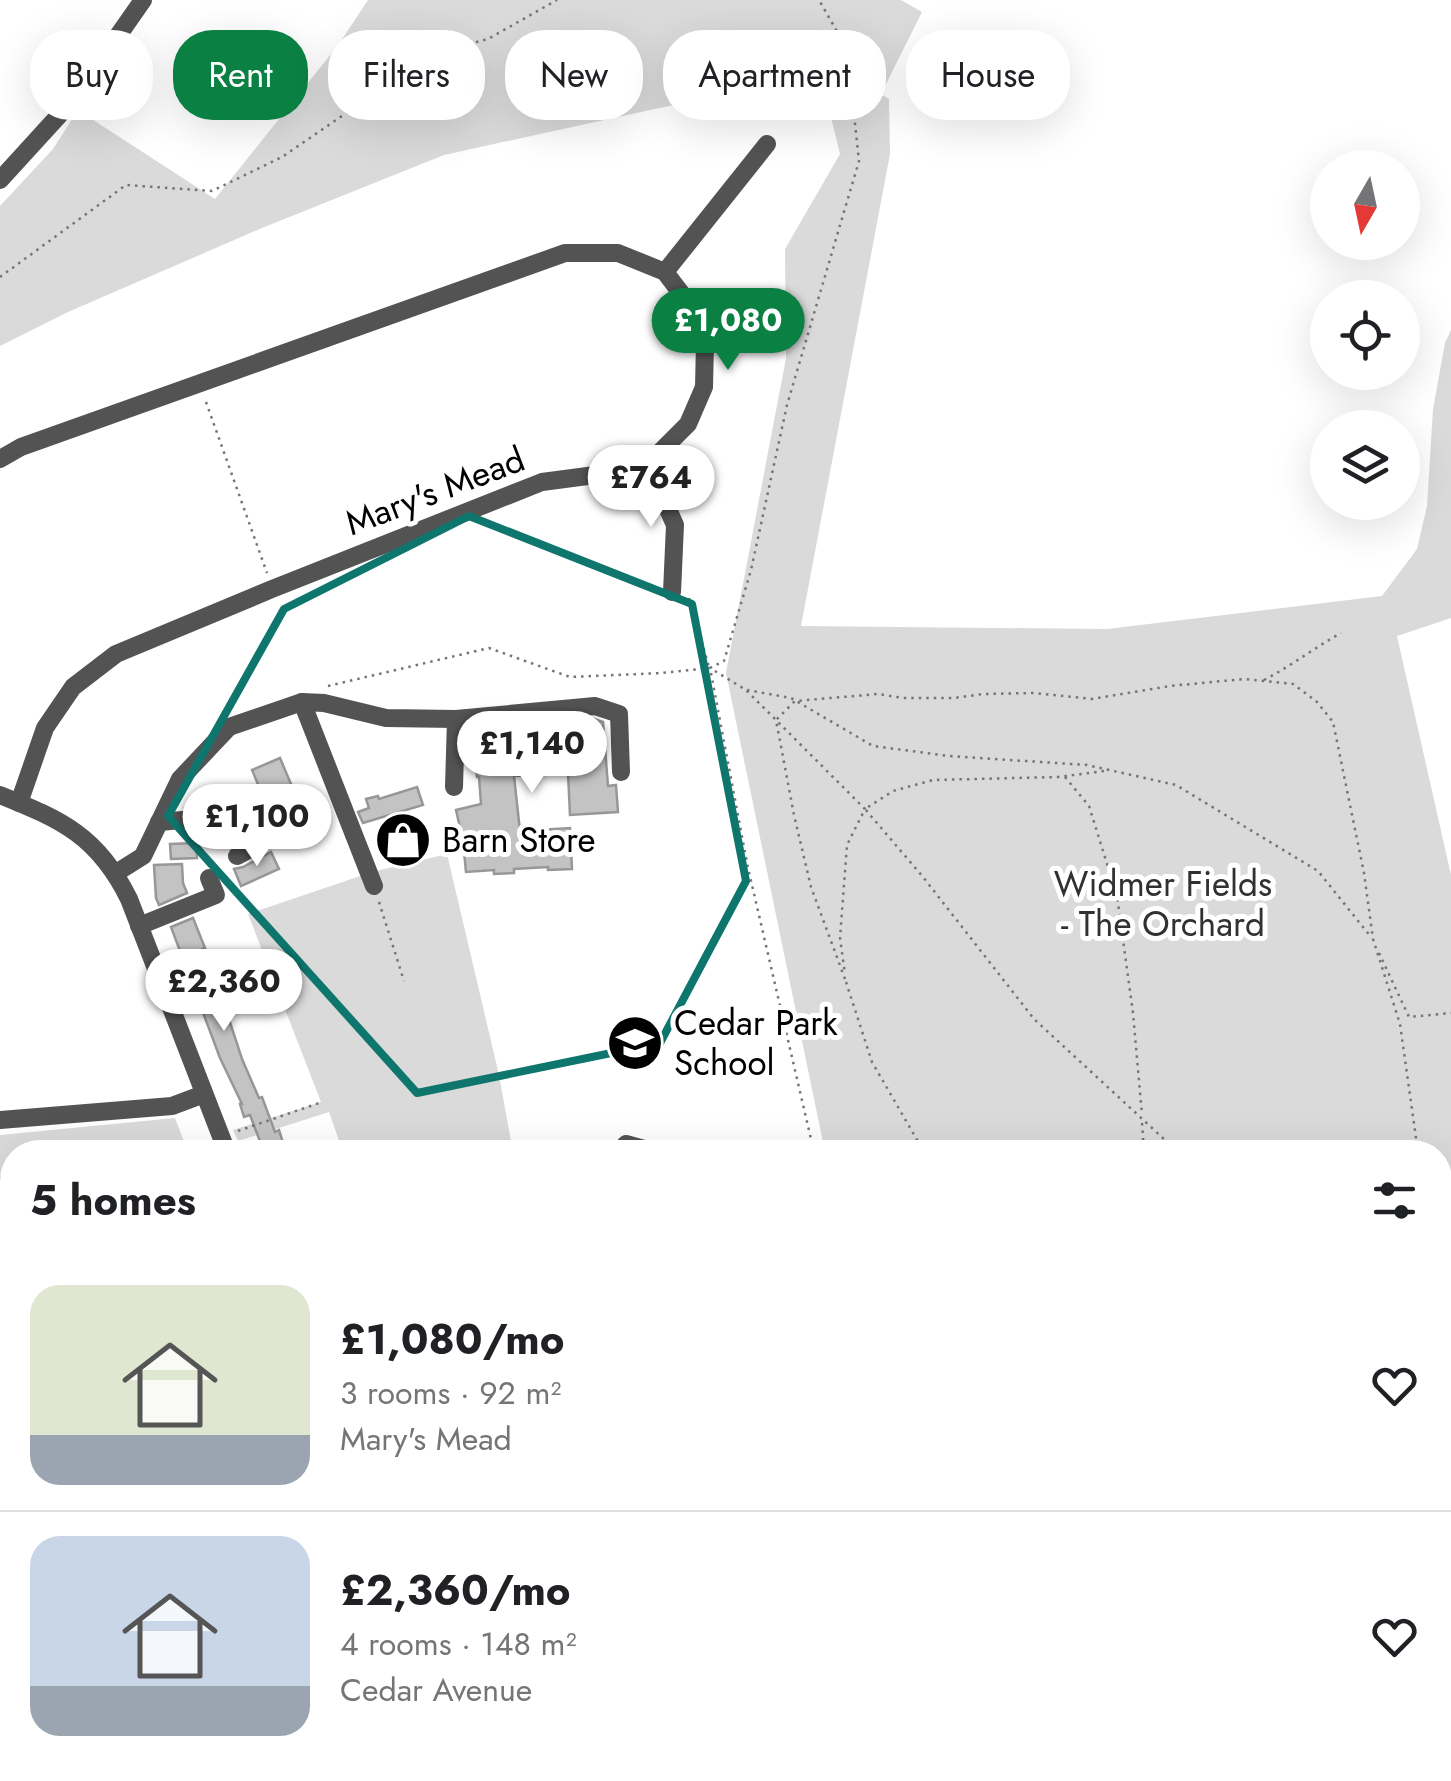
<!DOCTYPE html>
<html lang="en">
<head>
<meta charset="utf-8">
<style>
  body { margin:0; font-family:Jost,sans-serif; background:#f2f2f2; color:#202124; height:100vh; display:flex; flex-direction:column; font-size:38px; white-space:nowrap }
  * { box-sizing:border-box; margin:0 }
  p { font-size:32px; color:#757577 }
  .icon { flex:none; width:55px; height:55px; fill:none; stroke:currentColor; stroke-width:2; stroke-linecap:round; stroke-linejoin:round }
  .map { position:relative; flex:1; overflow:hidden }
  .panel { position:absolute; left:0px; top:1140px; width:1452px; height:642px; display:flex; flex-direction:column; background:#fff; border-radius:40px 40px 0 0; box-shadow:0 10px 40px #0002 }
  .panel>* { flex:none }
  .top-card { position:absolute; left:30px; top:30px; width:1392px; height:90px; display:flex; gap:20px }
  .needle { width:65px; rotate:189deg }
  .tools { position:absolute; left:1310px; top:150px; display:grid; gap:20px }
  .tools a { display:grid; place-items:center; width:110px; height:110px; border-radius:50%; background:#fff; box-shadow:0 10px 40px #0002; font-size:50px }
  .price { position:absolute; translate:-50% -85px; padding:0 22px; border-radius:35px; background:#fff; color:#222; font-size:32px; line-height:65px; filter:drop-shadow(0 2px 5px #0008) }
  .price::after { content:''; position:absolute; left:50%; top:60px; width:30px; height:22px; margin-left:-15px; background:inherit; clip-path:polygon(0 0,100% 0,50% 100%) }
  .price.active { background:#0b8043; color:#fff }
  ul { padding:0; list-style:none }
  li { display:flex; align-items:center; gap:30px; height:250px; padding:0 30px }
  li+li { border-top:2px solid #e0e0e0 }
  li span { display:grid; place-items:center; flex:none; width:280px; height:200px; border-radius:30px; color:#555 }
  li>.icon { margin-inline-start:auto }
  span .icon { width:120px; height:120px; fill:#fffc; stroke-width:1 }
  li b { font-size:42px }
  h2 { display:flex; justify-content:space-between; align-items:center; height:120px; padding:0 30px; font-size:42px }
  .pill { padding:0 35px; border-radius:40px; background:#fff; box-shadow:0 10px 40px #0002; font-size:35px; line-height:90px }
  .pill.active { background:#0b8043; color:#fff }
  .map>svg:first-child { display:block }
</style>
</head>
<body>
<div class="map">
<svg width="1451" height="1781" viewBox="0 0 1451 1781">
  <rect width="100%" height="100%" fill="#fff"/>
  <g fill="#dadada">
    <polygon points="368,0 901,0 922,12 885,86 829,61 889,99 890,154 801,626 1107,629 1382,596 1417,549 1427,506 1433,409 1445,343 1451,330 1451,618 1397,636 1451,875 1451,1781 990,1781 941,1776 942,1770 1440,1770 1440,1152 825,1152 726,673 786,358 785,249 840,154 820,73 444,155 262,228 68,312 0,346 0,206 53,149 78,110 215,199 339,44"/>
    <polygon points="447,854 499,1075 513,1152 343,1152 329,1112 238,1141 233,1130 321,1102 248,914 372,872"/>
    <polygon points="175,1118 188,1152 12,1152 12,1177 0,1178 0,1135"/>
  </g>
  <g fill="#c3c3c3" stroke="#979797" stroke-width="2.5">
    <polygon points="594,719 603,722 608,786 616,785 618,812 570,815 568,773 514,776 520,831 570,828 572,869 548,870 548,867 514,869 514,873 494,874 494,870 466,872 463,841 456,810 481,804 479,777 477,777 475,757 472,757 470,732 503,730 504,739 567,735 566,721"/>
    <polygon points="280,758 307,822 279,834 252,770"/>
    <polygon points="417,787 423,805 363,823 358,812 369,808 366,799 378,796 379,799"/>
    <polygon points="196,843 197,858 171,859 170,844"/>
    <polygon points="271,852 279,869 241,886 234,869 243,867"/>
    <polygon points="182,864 183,883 187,893 159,905 156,898 154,865"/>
    <polygon points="193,918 205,948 202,949 216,984 213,985 225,1007 242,1059 259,1098 262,1097 275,1132 279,1130 286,1152 264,1152 250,1115 244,1117 240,1104 242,1104 220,1058 171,927"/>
  </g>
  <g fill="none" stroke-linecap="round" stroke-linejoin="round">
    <g stroke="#757575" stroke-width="2.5" stroke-dasharray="2.5 5" stroke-linecap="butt">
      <polyline points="0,277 126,185 212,191 282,157 434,53 488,39 557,0"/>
      <polyline points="206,402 267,573"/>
      <polyline points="689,598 709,667"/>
      <path d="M1264 680C1291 666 1314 648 1341 633"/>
      <polyline points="328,686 489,648 570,677 662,673 710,668 746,690 865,809 847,845 840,938 845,974"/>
      <polyline points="747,690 791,698 873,746 949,756 1087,765 1176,785 1318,871 1371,937"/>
      <polyline points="1104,771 1058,777 933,780 893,791 865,809 923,877 1034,1019 1178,1152"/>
      <polyline points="1065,777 1089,806 1117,896 1133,1013 1142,1115"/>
      <polyline points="379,902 404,981"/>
      <polyline points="1379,953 1409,1017 1451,1013"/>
      <polyline points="845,979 811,887 794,815 776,720 795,701 878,694 903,698 954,698 983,694 1033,693 1092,699 1170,686 1244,679 1293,684 1317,702 1333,722 1364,873 1373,939 1400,1024 1418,1152"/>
      <polyline points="846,982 872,1062 924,1152"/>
      <polyline points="1142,1123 1144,1152"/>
      <polyline points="238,1131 322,1102"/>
      <polyline points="814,1152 748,868 710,668 724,661 751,570 787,405 859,161 847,49 819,0"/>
      <polyline points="1440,1375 1451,1384"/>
      <polyline points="1440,1391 1451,1394"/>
      <polyline points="1440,1425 1451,1426"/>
      <polyline points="1440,1449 1451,1451"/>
      <polyline points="1440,1522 1451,1521"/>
      <polyline points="1440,1752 1451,1750"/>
      <polyline points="92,1781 95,1770"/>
      <polyline points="893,1781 894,1770"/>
    </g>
    <g stroke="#535353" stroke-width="18">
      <polyline points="0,180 73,100 143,0"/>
      <polyline points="665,272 767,144"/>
      <polyline points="0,459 21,447 565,253 618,253 665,272 693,309 705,342 704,387 688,424 648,464 610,473 542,482 272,589 116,654 73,687 45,728 19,803"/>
      <polyline points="648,464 675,525 672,592"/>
      <polyline points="302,702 374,886"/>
      <polyline points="454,787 456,719"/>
      <path d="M0 795C62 820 98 836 129 899L227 1152"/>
      <polyline points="159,822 253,814 265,841 237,856"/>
      <polyline points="116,873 143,856 180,779 229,727 302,702 324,703 386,718 456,719 595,706 619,714 621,772"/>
      <polyline points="139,926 216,895 209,878"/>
      <polyline points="0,1120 172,1106 204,1094"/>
      <polyline points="626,1144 655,1152"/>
      <polyline points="0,1186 12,1185"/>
      <polyline points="0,1627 12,1639"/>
      <path d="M465 1770C500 1776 525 1779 559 1770"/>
      <polyline points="787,1781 788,1770"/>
    </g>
  </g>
  <path fill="none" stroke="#0f766e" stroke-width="8" stroke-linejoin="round" d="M469 516 692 604 746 881 660 1043 417 1093 168 816 284 609Z"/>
  <defs>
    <g id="shop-disc" transform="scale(2.875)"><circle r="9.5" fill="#000" stroke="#fff"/><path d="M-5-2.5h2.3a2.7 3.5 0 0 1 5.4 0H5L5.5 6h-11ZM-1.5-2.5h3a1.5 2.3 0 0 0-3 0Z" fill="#fff"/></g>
    <g id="school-disc" transform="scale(2.875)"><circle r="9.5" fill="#000" stroke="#fff"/><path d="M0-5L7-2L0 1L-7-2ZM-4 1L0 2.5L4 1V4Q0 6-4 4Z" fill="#fff"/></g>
  </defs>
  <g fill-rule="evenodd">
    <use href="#shop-disc" x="403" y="840"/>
    <use href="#school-disc" x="635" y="1043"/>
  </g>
  <g text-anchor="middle" stroke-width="10" stroke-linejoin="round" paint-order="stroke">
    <g font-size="35" fill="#000" stroke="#fff">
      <text transform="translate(435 491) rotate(-21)" y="12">Mary's Mead</text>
    </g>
    <g font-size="35" fill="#000" stroke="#fff" text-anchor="start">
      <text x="442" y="852">Barn Store</text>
      <text x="674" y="1035">Cedar Park<tspan x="674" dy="40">School</tspan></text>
    </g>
    <g font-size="35" fill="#313131" stroke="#fff">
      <text x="1163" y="896">Widmer Fields<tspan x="1163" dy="40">- The Orchard</tspan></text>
    </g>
  </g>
</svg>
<div class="tools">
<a><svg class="needle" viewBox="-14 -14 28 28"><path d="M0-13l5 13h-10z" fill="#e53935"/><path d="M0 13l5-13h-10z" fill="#757577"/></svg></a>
<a><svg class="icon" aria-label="locate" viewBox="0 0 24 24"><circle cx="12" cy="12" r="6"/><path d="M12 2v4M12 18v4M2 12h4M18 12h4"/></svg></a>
<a><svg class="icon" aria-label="layers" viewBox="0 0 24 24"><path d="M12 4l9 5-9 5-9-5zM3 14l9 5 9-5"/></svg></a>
</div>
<b class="price active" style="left:728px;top:373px">£1,080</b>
<b class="price" style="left:651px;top:530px">£764</b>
<b class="price" style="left:532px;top:796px">£1,140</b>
<b class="price" style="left:257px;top:869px">£1,100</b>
<b class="price" style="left:224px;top:1034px">£2,360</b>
<div class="top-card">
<a class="pill">Buy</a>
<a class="pill active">Rent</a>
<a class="pill">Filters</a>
<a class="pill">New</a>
<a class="pill">Apartment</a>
<a class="pill">House</a>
</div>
<section class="panel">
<h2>5 homes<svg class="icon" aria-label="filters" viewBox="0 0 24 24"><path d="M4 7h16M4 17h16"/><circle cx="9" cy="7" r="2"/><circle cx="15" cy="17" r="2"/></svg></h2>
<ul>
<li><span style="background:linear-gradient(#dfe7d0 75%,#9aa5b1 0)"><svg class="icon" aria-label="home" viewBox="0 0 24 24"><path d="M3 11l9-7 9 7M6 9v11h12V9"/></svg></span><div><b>£1,080/mo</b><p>3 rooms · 92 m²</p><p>Mary's Mead</p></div><svg class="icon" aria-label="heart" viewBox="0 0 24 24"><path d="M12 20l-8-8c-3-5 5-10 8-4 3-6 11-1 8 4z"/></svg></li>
<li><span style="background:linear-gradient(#c9d6e8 75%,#9aa5b1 0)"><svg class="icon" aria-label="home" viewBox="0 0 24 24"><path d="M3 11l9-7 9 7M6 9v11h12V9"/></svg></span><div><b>£2,360/mo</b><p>4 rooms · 148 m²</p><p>Cedar Avenue</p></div><svg class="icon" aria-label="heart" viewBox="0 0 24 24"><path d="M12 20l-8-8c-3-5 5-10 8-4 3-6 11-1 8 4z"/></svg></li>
</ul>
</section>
</div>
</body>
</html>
